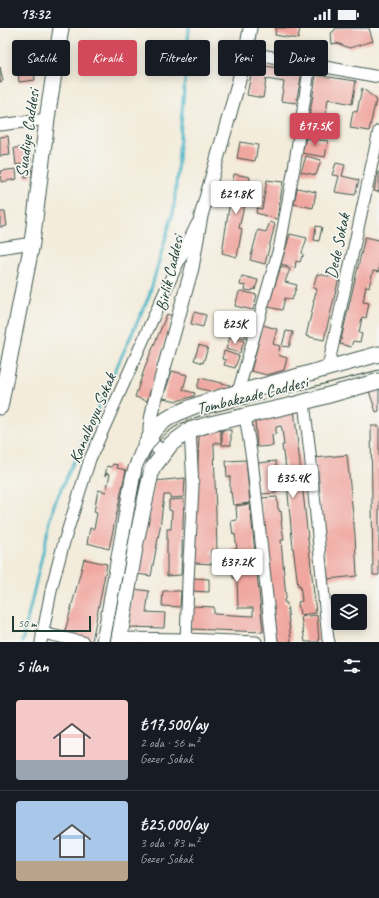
<!DOCTYPE html>
<html lang="tr">
<head>
<meta charset="utf-8">
<style>
  body { margin:0; font-family:Caveat,sans-serif; background:#20242c; color:#f1f3f6; height:100vh; display:flex; flex-direction:column; font-size:15px; white-space:nowrap }
  * { box-sizing:border-box; margin:0 }
  p { font-size:13px; color:#9ea1a6 }
  .icon { flex:none; width:22px; height:22px; fill:none; stroke:currentColor; stroke-width:2; stroke-linecap:round; stroke-linejoin:round }
  .map { position:relative; height:614px; overflow:hidden }
  .details { display:flex; flex-direction:column; background:#171b24; flex:1 }
  .details>* { flex:none }
  .hud { position:absolute; left:12px; top:12px; width:355px; height:36px; display:flex; gap:8px }
  .buttons { position:absolute; left:331px; top:566px; display:grid; gap:8px }
  .buttons a { display:grid; place-items:center; width:36px; height:36px; border-radius:4px; background:#171b24; box-shadow:0 2px 10px #0003; font-size:20px }
  .scale { position:absolute; left:12px; bottom:10px; width:79px; box-sizing:border-box; padding-left:4px; border:2px solid #1f3d34; border-top:0; font-size:11px; line-height:14px; white-space:nowrap; color:#1f3d34; -webkit-text-stroke:3px #f6f6f2; paint-order:stroke }
  .price { position:absolute; translate:-50% -34px; padding:0 9px; border-radius:4px; background:#fff; color:#222; font-size:13px; line-height:26px; filter:drop-shadow(0 1px 2px #0008) }
  .price::after { content:''; position:absolute; left:50%; top:24px; width:12px; height:9px; margin-left:-6px; background:inherit; clip-path:polygon(0 0,100% 0,50% 100%) }
  .price.active { background:#d1495b; color:#fff }
  ul { padding:0; list-style:none }
  li { display:flex; align-items:center; gap:12px; height:100px; padding:0 16px }
  li+li { border-top:1px solid #363941 }
  li span { display:grid; place-items:center; flex:none; width:112px; height:80px; border-radius:4px; color:#555 }
  li>.icon { margin-inline-start:auto }
  span .icon { width:48px; height:48px; fill:#fffc; stroke-width:1 }
  li b { font-size:17px }
  h2 { display:flex; justify-content:space-between; align-items:center; height:48px; padding:0 16px; font-size:17px }
  .pill { padding:0 14px; border-radius:4px; background:#171b24; box-shadow:0 2px 10px #0003; font-size:14px; line-height:36px }
  .pill.active { background:#d1495b; color:#fff }
  .status { display:flex; justify-content:space-between; align-items:center; height:28px; padding:0 20px; background:#171b24; direction:ltr }
  .status svg { height:11px; fill:currentColor }
  .map>svg:first-child { display:block }
</style>
</head>
<body>
<div class="status"><b>13:32</b><svg viewBox="0 0 49 12"><path d="M0 12V9h3v3zM5 12V6h3v6zM10 12V3h3v9zM15 12V0h3v12zM26 1h20v11H26zM47 4h2v5h-2z"/></svg></div>
<div class="map">
<svg width="379" height="614" viewBox="0 0 379 614">
  <rect width="100%" height="100%" fill="#f6f6f2"/>
  <filter id="ink" filterUnits="userSpaceOnUse"><feTurbulence type="fractalNoise" baseFrequency=".025" numOctaves="2"/><feDisplacementMap in="SourceGraphic" scale="8" xChannelSelector="R" yChannelSelector="G"/><feConvolveMatrix kernelMatrix="1 2 1 2 8 2 1 2 1" color-interpolation-filters="sRGB"/></filter>
  <filter id="wash" filterUnits="userSpaceOnUse"><feTurbulence type="fractalNoise" baseFrequency=".012" numOctaves="4" result="noise"/><feDisplacementMap in="SourceGraphic" scale="16" xChannelSelector="R" yChannelSelector="G"/><feGaussianBlur stdDeviation="0.9" result="paint"/><feColorMatrix in="noise" values="0 0 0 0 0 0 0 0 0 0 0 0 0 0 0 0 0 1.4 0 .05"/><feComposite in="paint" operator="in"/></filter>
  <g filter="url(#wash)">
    <rect width="100%" height="100%" fill="#f3ecdb"/>
    <g fill="none" stroke-linecap="round" stroke-linejoin="round">
      <polyline stroke="#4cb7c8" stroke-width="3" points="22,614 54,477 149,268 174,181 189,0"/>
    </g>
    <g id="blocks">
      <g fill="#f0a7a0">
        <polygon points="276,0 300,0 298,11 275,7"/>
        <polygon points="336,0 369,0 373,13 349,20 337,15 332,16 331,5 334,3"/>
        <polygon points="25,22 34,22 34,37 17,37 17,26 24,26"/>
        <polygon points="253,36 302,44 296,75 281,73 284,54 266,51 263,70 247,67"/>
        <polygon points="0,39 3,53 0,54"/>
        <polygon points="34,42 35,52 19,54 18,44"/>
        <polygon points="316,47 356,53 352,76 328,71 325,95 309,92"/>
        <polygon points="362,60 376,71 369,103 350,100 353,83 357,84"/>
        <polygon points="8,108 10,127 0,128 0,109"/>
        <polygon points="306,110 328,113 325,129 302,125"/>
        <polygon points="240,114 258,117 255,133 237,130"/>
        <polygon points="29,119 31,134 16,137 14,120"/>
        <polygon points="306,128 321,132 316,147 301,144"/>
        <polygon points="336,135 345,137 342,148 359,152 355,167 335,164 339,148 332,147"/>
        <polygon points="16,141 17,151 1,154 0,143"/>
        <polygon points="32,142 32,149 25,150 25,143"/>
        <polygon points="378,144 379,144 379,164 374,163"/>
        <polygon points="234,146 250,149 245,179 244,179 239,200 242,201 237,229 222,225"/>
        <polygon points="267,152 283,154 277,191 256,185 257,180 262,181"/>
        <polygon points="297,160 316,164 313,180 294,176"/>
        <polygon points="0,184 5,184 7,198 0,199"/>
        <polygon points="270,194 275,196 265,236 250,232 258,202 266,204"/>
        <polygon points="316,198 322,199 319,213 314,212"/>
        <polygon points="290,206 307,210 302,225 303,226 303,229 302,228 300,234 296,233 295,240 281,236"/>
        <polygon points="365,209 379,212 379,244 373,243 369,259 366,258 363,274 369,275 366,290 362,289 359,305 362,306 360,314 353,313 351,319 340,316"/>
        <polygon points="281,238 290,241 285,254 297,257 292,272 285,270 282,282 268,279"/>
        <polygon points="317,246 339,250 324,312 306,308 314,274 313,274 317,261 313,260"/>
        <polygon points="242,248 258,252 255,262 253,261 252,263 245,262 246,258 240,257"/>
        <polygon points="241,263 257,267 253,282 235,278 239,264"/>
        <polygon points="194,284 206,287 203,299 191,296"/>
        <polygon points="167,286 172,288 157,339 158,340 147,373 135,369 146,336"/>
        <polygon points="233,293 248,297 245,310 229,306"/>
        <polygon points="263,297 277,301 273,316 280,318 278,327 287,330 284,342 267,347 251,343"/>
        <polygon points="286,303 293,304 289,319 282,318"/>
        <polygon points="230,309 244,313 240,325 226,321"/>
        <polygon points="199,317 208,320 203,335 194,332"/>
        <polygon points="224,323 239,328 235,340 224,337 226,332 222,331"/>
        <polygon points="172,343 187,347 183,362 195,365 194,368 177,373 163,370"/>
        <polygon points="200,350 230,357 230,361 213,364 197,360"/>
        <polygon points="379,357 379,383 376,384 368,360"/>
        <polygon points="294,380 316,585 300,587 298,574 302,573 300,557 298,558 296,542 292,511 285,432 284,432 282,417 284,417 282,401 281,398 276,399 276,406 272,407 273,418 257,419 255,392"/>
        <polygon points="371,398 379,398 379,547 373,547"/>
        <polygon points="221,402 221,415 214,415 214,418 217,522 211,522 211,526 214,526 213,536 194,535 199,407"/>
        <rect x="222" y="402" width="9" height="15"/>
        <polygon points="347,427 355,507 357,548 328,551 315,430"/>
        <polygon points="246,432 250,475 233,477 231,464 230,465 230,448 227,449 226,433"/>
        <polygon points="276,433 277,449 274,449 276,465 261,466 258,435"/>
        <polygon points="113,436 118,437 117,440 126,442 109,521 87,515 90,500 94,501 97,485 94,484 98,462 106,464 110,446 107,445 105,448 107,438 112,439"/>
        <polygon points="185,450 184,469 170,470 170,467 164,467 160,500 151,548 136,546 155,453"/>
        <polygon points="277,469 278,481 279,481 280,484 281,483 282,493 281,493 284,512 281,512 286,570 284,572 285,575 287,575 291,614 275,614 261,470"/>
        <polygon points="184,471 181,547 167,548 167,501 171,501 172,483 169,482 169,472"/>
        <polygon points="250,476 263,604 191,601 192,578 214,579 214,586 253,588 253,580 238,580 237,550 233,550 232,521 237,521 235,506 233,507 231,493 237,492 236,478"/>
        <polygon points="84,531 107,536 92,613 64,607"/>
        <polygon points="193,550 209,551 209,564 192,563"/>
        <polygon points="133,561 149,563 146,584 165,585 164,600 127,599"/>
        <polygon points="163,563 181,563 180,579 162,578"/>
        <polygon points="317,587 319,614 305,614 301,589"/>
      </g>
    </g>
  </g>
  <g filter="url(#ink)">
    <use href="#blocks" fill-opacity="0" stroke="#3f574d" stroke-width="1"/>
    <g fill="none" stroke-linecap="round" stroke-linejoin="round">
      <g stroke="#3f574d" stroke-width="13">
        <g id="minor">
          <polyline points="246,24 379,49"/>
          <polyline points="0,97 47,91"/>
          <polyline points="0,220 32,215"/>
          <polyline points="328,339 379,103"/>
          <polyline points="238,364 280,217 294,140 310,36"/>
          <polyline points="304,374 310,425 328,611 329,614"/>
          <polyline points="245,388 252,431 272,614"/>
          <polyline points="42,605 83,614"/>
          <polyline points="120,610 186,611 256,614"/>
          <polyline points="41,614 52,558 64,514 90,431 175,241 197,196"/>
          <polyline points="186,614 188,552 193,459 190,402"/>
        </g>
      </g>
      <g stroke="#3f574d" stroke-width="15">
        <path id="tertiary" d="M164 425C161 422 157 420 154 417 146 406 152 389 154 376L192 240 201 188 237 60 246 24 250 0"/>
      </g>
      <g stroke="#3f574d" stroke-width="17">
        <g id="secondary">
          <polyline points="0,379 32,215 47,91 61,0"/>
          <path d="M104 614 133 450C138 434 146 410 158 398 178 379 231 366 259 359 299 348 339 337 379 326"/>
          <polyline points="119,614 136,514 152,441 171,416 190,402 210,396 297,376 379,353"/>
        </g>
      </g>
      <use href="#minor" stroke="#fff" stroke-width="11"/>
      <use href="#tertiary" stroke="#fff" stroke-width="13"/>
      <use href="#secondary" stroke="#fff" stroke-width="15"/>
      <path stroke="#1f3d34" stroke-width="1" d="M110 614 142 441C155 409 173 396 206 386L379 342"/>
    </g>
  </g>
  <g text-anchor="middle" stroke-width="3.5" stroke-linejoin="round" paint-order="stroke">
    <g font-size="17" fill="#1f3d34" stroke="#f6f6f2">
      <text transform="translate(27 105) rotate(-82)" y="6">Suadiye Caddesi</text>
      <text transform="translate(337 218) rotate(-78)" y="6">Dede Sokak</text>
      <text transform="translate(169 245) rotate(-77)" y="6">Birlik Caddesi</text>
      <text transform="translate(252 367) rotate(-14)" y="6">Tombakzade Caddesi</text>
      <text transform="translate(92 390) rotate(-67)" y="6">Kanalboyu Sokak</text>
    </g>
  </g>
</svg>
<div class="buttons">
<a><svg class="icon" aria-label="layers" viewBox="0 0 24 24"><path d="M12 4l9 5-9 5-9-5zM3 14l9 5 9-5"/></svg></a>
</div>
<div class="scale">50 m</div>
<b class="price active" style="left:315px;top:119px">₺17.5K</b>
<b class="price" style="left:236px;top:187px">₺21.8K</b>
<b class="price" style="left:235px;top:317px">₺25K</b>
<b class="price" style="left:293px;top:471px">₺35.4K</b>
<b class="price" style="left:237px;top:555px">₺37.2K</b>
<div class="hud">
<a class="pill">Satılık</a>
<a class="pill active">Kiralık</a>
<a class="pill">Filtreler</a>
<a class="pill">Yeni</a>
<a class="pill">Daire</a>
</div>
</div>
<section class="details">
<h2>5 ilan<svg class="icon" aria-label="filters" viewBox="0 0 24 24"><path d="M4 7h16M4 17h16"/><circle cx="9" cy="7" r="2"/><circle cx="15" cy="17" r="2"/></svg></h2>
<ul>
<li><span style="background:linear-gradient(#f6c9c9 75%,#9aa5b1 0)"><svg class="icon" aria-label="home" viewBox="0 0 24 24"><path d="M3 11l9-7 9 7M6 9v11h12V9"/></svg></span><div><b>₺17,500/ay</b><p>2 oda · 56 m²</p><p>Gezer Sokak</p></div></li>
<li><span style="background:linear-gradient(#a9c7e8 75%,#b9a48a 0)"><svg class="icon" aria-label="home" viewBox="0 0 24 24"><path d="M3 11l9-7 9 7M6 9v11h12V9"/></svg></span><div><b>₺25,000/ay</b><p>3 oda · 83 m²</p><p>Gezer Sokak</p></div></li>
</ul>
</section>
</body>
</html>
